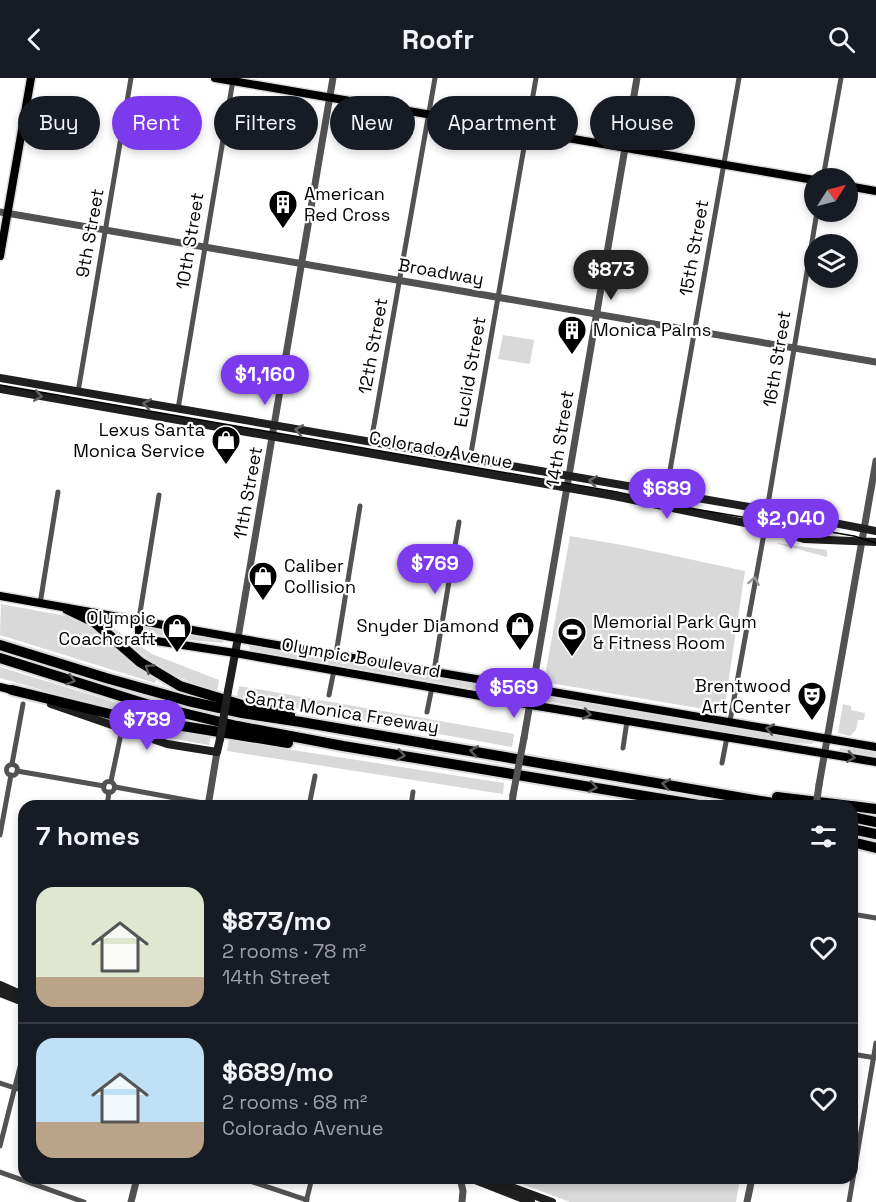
<!DOCTYPE html>
<html lang="en">
<head>
<meta charset="utf-8">
<style>
  body { margin:0; font-family:"Space Grotesk",sans-serif; background:#20242c; color:#f1f3f6; height:100vh; display:flex; flex-direction:column; font-size:22px; white-space:nowrap }
  * { box-sizing:border-box; margin:0 }
  p { font-size:20px; color:#9ea1a6 }
  .icon { flex:none; width:33px; height:33px; fill:none; stroke:currentColor; stroke-width:2; stroke-linecap:round; stroke-linejoin:round }
  .map { position:relative; flex:1; overflow:hidden }
  .side { position:absolute; left:18px; top:722px; width:840px; height:384px; display:flex; flex-direction:column; background:#171b24; border-radius:18px; box-shadow:0 3px 9px #0003 }
  .side>* { flex:none }
  .top-card { position:absolute; left:18px; top:18px; width:840px; height:54px; display:flex; gap:12px }
  .needle { width:39px; rotate:54deg }
  .tools { position:absolute; left:804px; top:90px; display:grid; gap:12px }
  .tools a { display:grid; place-items:center; width:54px; height:54px; border-radius:50%; background:#171b24; box-shadow:0 3px 9px #0003; font-size:30px }
  .price { position:absolute; translate:-50% -51px; padding:0 14px; border-radius:21px; background:#7c3aed; color:#fff; font-size:20px; line-height:39px; filter:drop-shadow(0 2px 3px #0008) }
  .price::after { content:''; position:absolute; left:50%; top:36px; width:18px; height:14px; margin-left:-9px; background:inherit; clip-path:polygon(0 0,100% 0,50% 100%) }
  .price.on { background:#222; color:#fff }
  ul { padding:0; list-style:none }
  li { display:flex; align-items:center; gap:18px; height:150px; padding:0 18px }
  li+li { border-top:2px solid #363941 }
  li span { display:grid; place-items:center; flex:none; width:168px; height:120px; border-radius:18px; color:#555 }
  li>.icon { margin-inline-start:auto }
  span .icon { width:72px; height:72px; fill:#fffc; stroke-width:1 }
  li b { font-size:26px }
  h2 { display:flex; justify-content:space-between; align-items:center; height:72px; padding:0 18px; font-size:26px }
  .tag { padding:0 21px; border-radius:27px; background:#171b24; box-shadow:0 3px 9px #0003; font-size:21px; line-height:54px }
  .tag.on { background:#7c3aed; color:#fff }
  header { display:flex; justify-content:space-between; align-items:center; height:78px; padding:0 18px; background:#171b24; font-size:27px; font-weight:700 }
  .map>svg:first-child { display:block }
</style>
</head>
<body>
<header><svg class="icon" aria-label="back" viewBox="0 0 24 24"><path d="M15 5l-7 7 7 7"/></svg>Roofr<svg class="icon" aria-label="search" viewBox="0 0 24 24"><circle cx="10" cy="10" r="6"/><path d="M15 15l6 6"/></svg></header>
<div class="map">
<svg width="876" height="1124" viewBox="0 0 876 1124">
  <rect width="100%" height="100%" fill="#fff"/>
  <g fill="#d9d9d9">
    <polygon points="503,257 534,262 530,286 498,281"/>
    <polygon points="757,443 839,457 839,459 803,458"/>
    <polygon points="570,458 633,469 745,493 724,633 722,634 544,604"/>
    <polygon points="778,465 827,472 827,479 778,466"/>
    <polygon points="1,526 66,538 87,544 157,599 155,605 0,557"/>
    <polygon points="145,547 223,561 223,565 189,562 145,555 143,549"/>
    <path d="M110 548 152 576 219 602 217 614C168 597 147 584 110 548Z"/>
    <polygon points="249,567 518,612 518,616 485,613 250,572"/>
    <polygon points="0,589 151,635 170,640 170,642 102,629 0,600"/>
    <polygon points="239,608 514,656 512,669 237,620"/>
    <polygon points="545,618 574,620 814,663 812,666 780,664 545,623 543,622"/>
    <polygon points="843,626 851,628 851,632 865,635 864,642 858,642 856,652 850,658 838,655"/>
    <polygon points="127,644 211,657 209,667 164,659 128,647"/>
    <polygon points="229,662 504,705 503,716 227,673"/>
    <polygon points="840,670 876,672 876,681 839,674"/>
    <polygon points="506,1100 740,1100 736,1124 570,1124"/>
  </g>
  <g fill="none" stroke-linecap="round" stroke-linejoin="round">
    <g stroke="#dbdbdb" stroke-width="11">
      <g id="primary">
        <polyline points="215,0 814,102"/>
        <polyline points="848,108 876,113"/>
        <polyline points="0,178 31,0"/>
        <polyline points="0,518 265,565 876,669"/>
        <polyline points="139,541 139,555 150,562 235,575 537,628 876,684"/>
        <polyline points="0,609 12,612"/>
      </g>
    </g>
    <g stroke="#dbdbdb" stroke-width="14">
      <g id="motorway">
        <polyline points="67,531 94,544 140,584 180,608 242,627 283,634 290,637"/>
        <polyline points="0,567 106,600 188,623 242,635 301,644 790,728"/>
        <polyline points="0,580 146,626 237,648 343,668 705,728"/>
        <polyline points="12,612 114,637 288,665"/>
        <polyline points="777,719 851,728"/>
        <polyline points="852,728 876,731"/>
        <polyline points="852,739 876,744"/>
        <polyline points="852,751 876,756"/>
        <polyline points="852,764 876,770"/>
      </g>
    </g>
    <g stroke="#525252" stroke-width="5">
      <polyline points="823,100 841,0"/>
      <polyline points="78,314 131,0"/>
      <polyline points="178,331 233,2"/>
      <polyline points="371,364 435,0"/>
      <polyline points="470,381 536,0"/>
      <polyline points="666,415 739,0"/>
      <polyline points="767,432 817,134"/>
      <polyline points="40,526 58,414"/>
      <polyline points="139,541 159,417"/>
      <polyline points="336,576 360,428"/>
      <polyline points="434,593 459,444"/>
      <polyline points="329,617 334,592"/>
      <polyline points="427,634 432,609"/>
      <polyline points="730,643 765,450"/>
      <polyline points="623,670 627,643"/>
      <polyline points="722,685 727,659"/>
      <polyline points="12,686 23,626"/>
      <circle cx="12" cy="692" r="5.5"/>
      <polyline points="17,693 104,708"/>
      <polyline points="111,703 122,651"/>
      <circle cx="109" cy="709" r="5.5"/>
      <polyline points="115,709 219,728"/>
      <polyline points="107,728 109,714"/>
      <polyline points="309,728 315,698"/>
      <polyline points="411,728 413,714"/>
      <polyline points="0,757 11,697"/>
      <polyline points="852,836 876,840"/>
      <polyline points="852,976 876,980"/>
      <polyline points="0,1005 24,1013"/>
      <polyline points="0,1068 24,973"/>
      <polyline points="0,1094 84,1124"/>
      <polyline points="241,1100 307,1122"/>
      <polyline points="306,1124 312,1100"/>
      <polyline points="849,1124 876,965"/>
    </g>
    <g stroke="#525252" stroke-width="7">
      <polyline points="0,134 876,284"/>
      <polyline points="238,560 333,0"/>
      <polyline points="524,660 637,0"/>
      <polyline points="819,707 876,383"/>
      <polyline points="208,728 217,674"/>
      <polyline points="512,728 513,717"/>
      <polyline points="460,1100 463,1113 462,1124"/>
      <polyline points="131,1124 137,1100"/>
      <polyline points="747,1124 752,1100"/>
    </g>
    <g stroke="#1f1f1f" stroke-width="8">
      <polyline points="0,300 767,432 876,453"/>
      <polyline points="0,311 614,418 755,447 804,461 876,464"/>
      <polyline points="228,613 238,560"/>
      <polyline points="51,626 167,666 217,674 220,661"/>
      <polyline points="0,907 18,915 24,921"/>
      <polyline points="0,915 18,922 23,920"/>
      <polyline points="470,1100 531,1124"/>
      <polyline points="487,1100 552,1124"/>
    </g>
    <use href="#primary" stroke="#000" stroke-width="8"/>
    <use href="#motorway" stroke="#000" stroke-width="10"/>
    <polyline stroke="#000" stroke-width="1.5" points="0,307 617,414 695,431 854,458 876,465"/>
    <g stroke="#525252" stroke-width="7">
      <polyline points="513,717 524,660"/>
      <polyline points="816,728 819,707"/>
    </g>
    <polyline stroke="#1f1f1f" stroke-width="8" points="220,661 228,613"/>
  </g>
  <defs><path id="oneway-chevron" d="M-2-3.5L2.5 0L-2 3.5" fill="none" stroke-width="1.6" stroke-linecap="round" stroke-linejoin="round" transform="scale(1.5)"/></defs>
  <g stroke="#626262">
    <use href="#oneway-chevron" transform="translate(38 318) rotate(10)"/>
    <use href="#oneway-chevron" transform="translate(147 326) rotate(-171)"/>
    <use href="#oneway-chevron" transform="translate(299 352) rotate(-170)"/>
    <use href="#oneway-chevron" transform="translate(593 403) rotate(-171)"/>
  </g>
  <use stroke="#979797" href="#oneway-chevron" transform="translate(754 503) rotate(-80)"/>
  <g stroke="#595959">
    <use href="#oneway-chevron" transform="translate(149 590) rotate(-145)"/>
    <use href="#oneway-chevron" transform="translate(71 602) rotate(17)"/>
    <use href="#oneway-chevron" transform="translate(587 636) rotate(10)"/>
    <use href="#oneway-chevron" transform="translate(770 651) rotate(-169)"/>
    <use href="#oneway-chevron" transform="translate(474 673) rotate(-170)"/>
    <use href="#oneway-chevron" transform="translate(401 677) rotate(9)"/>
    <use href="#oneway-chevron" transform="translate(851 679) rotate(9)"/>
    <use href="#oneway-chevron" transform="translate(666 706) rotate(-170)"/>
    <use href="#oneway-chevron" transform="translate(593 709) rotate(10)"/>
  </g>
  <defs>
    <g id="building-pin" transform="scale(1.5)"><path d="M0 17L-7.5 6A9.5 9.5 0 1 1 7.5 6Z" fill="#000" stroke="#fff"/><path d="M-4-6H4V6H1V3H-1V6H-4ZM-2.5-4.3h1.7v1.8h-1.7ZM.8-4.3h1.7v1.8H.8ZM-2.5-1h1.7V.8h-1.7ZM.8-1h1.7V.8H.8Z" fill="#fff"/></g>
    <g id="shop-pin" transform="scale(1.5)"><path d="M0 17L-7.5 6A9.5 9.5 0 1 1 7.5 6Z" fill="#000" stroke="#fff"/><path d="M-5-2.5h2.3a2.7 3.5 0 0 1 5.4 0H5L5.5 6h-11ZM-1.5-2.5h3a1.5 2.3 0 0 0-3 0Z" fill="#fff"/></g>
    <g id="stadium-pin" transform="scale(1.5)"><path d="M0 17L-7.5 6A9.5 9.5 0 1 1 7.5 6Z" fill="#000" stroke="#fff"/><path d="M0-5a6.5 5 0 1 0 0 10a6.5 5 0 1 0 0-10ZM-3.5-1.8h7v3.6h-7Z" fill="#fff"/></g>
    <g id="theatre-pin" transform="scale(1.5)"><path d="M0 17L-7.5 6A9.5 9.5 0 1 1 7.5 6Z" fill="#000" stroke="#fff"/><path d="M-5-5.5Q0-4 5-5.5V0Q5 5 0 6Q-5 5-5 0ZM-3.3-2.5H-1v1.5H-3.3ZM1-2.5H3.3v1.5H1ZM-2.8 1Q0 5.5 2.8 1Z" fill="#fff"/></g>
  </defs>
  <g fill-rule="evenodd">
    <use href="#building-pin" x="283" y="126"/>
    <use href="#building-pin" x="572" y="252"/>
    <use href="#shop-pin" x="226" y="362"/>
    <use href="#shop-pin" x="263" y="498"/>
    <use href="#shop-pin" x="520" y="548"/>
    <use href="#shop-pin" x="177" y="550"/>
    <use href="#stadium-pin" x="572" y="554"/>
    <use href="#theatre-pin" x="812" y="618"/>
  </g>
  <g text-anchor="middle" stroke-width="4.5" stroke-linejoin="round" paint-order="stroke">
    <g font-size="18" fill="#000" stroke="#fff" text-anchor="start">
      <text x="304" y="122">American<tspan x="304" dy="21">Red Cross</tspan></text>
      <text x="593" y="258">Monica Palms</text>
      <text x="205" y="358" text-anchor="end">Lexus Santa<tspan x="205" dy="21">Monica Service</tspan></text>
      <text x="284" y="494">Caliber<tspan x="284" dy="21">Collision</tspan></text>
      <text x="156" y="546" text-anchor="end">Olympic<tspan x="156" dy="21">Coachcraft</tspan></text>
      <text x="593" y="550">Memorial Park Gym<tspan x="593" dy="21">&amp; Fitness Room</tspan></text>
      <text x="499" y="554" text-anchor="end">Snyder Diamond</text>
      <text x="791" y="614" text-anchor="end">Brentwood<tspan x="791" dy="21">Art Center</tspan></text>
    </g>
    <g font-size="18" fill="#000" stroke="#fff">
      <text transform="translate(90 155) rotate(-80)" y="6">9th Street</text>
      <text transform="translate(190 163) rotate(-81)" y="6">10th Street</text>
      <text transform="translate(694 170) rotate(-80)" y="6">15th Street</text>
      <text transform="translate(441 194) rotate(10)" y="6">Broadway</text>
      <text transform="translate(373 268) rotate(-80)" y="6">12th Street</text>
      <text transform="translate(777 281) rotate(-81)" y="6">16th Street</text>
      <text transform="translate(470 294) rotate(-80)" y="6">Euclid Street</text>
      <text transform="translate(560 361) rotate(-81)" y="6">14th Street</text>
      <text transform="translate(441 372) rotate(10)" y="6">Colorado Avenue</text>
      <text transform="translate(248 415) rotate(-80)" y="6">11th Street</text>
      <text transform="translate(361 580) rotate(10)" y="6">Olympic Boulevard</text>
      <text transform="translate(342 634) rotate(9)" y="6">Santa Monica Freeway</text>
    </g>
  </g>
</svg>
<div class="tools">
<a><svg class="needle" viewBox="-14 -14 28 28"><path d="M0-13l5 13h-10z" fill="#e53935"/><path d="M0 13l5-13h-10z" fill="#9ea1a6"/></svg></a>
<a><svg class="icon" aria-label="layers" viewBox="0 0 24 24"><path d="M12 4l9 5-9 5-9-5zM3 14l9 5 9-5"/></svg></a>
</div>
<b class="price on" style="left:611px;top:223px">$873</b>
<b class="price" style="left:265px;top:328px">$1,160</b>
<b class="price" style="left:667px;top:442px">$689</b>
<b class="price" style="left:791px;top:472px">$2,040</b>
<b class="price" style="left:435px;top:517px">$769</b>
<b class="price" style="left:514px;top:641px">$569</b>
<b class="price" style="left:147px;top:673px">$789</b>
<div class="top-card">
<a class="tag">Buy</a>
<a class="tag on">Rent</a>
<a class="tag">Filters</a>
<a class="tag">New</a>
<a class="tag">Apartment</a>
<a class="tag">House</a>
</div>
<section class="side">
<h2>7 homes<svg class="icon" aria-label="filters" viewBox="0 0 24 24"><path d="M4 7h16M4 17h16"/><circle cx="9" cy="7" r="2"/><circle cx="15" cy="17" r="2"/></svg></h2>
<ul>
<li><span style="background:linear-gradient(#dfe7d0 75%,#b9a48a 0)"><svg class="icon" aria-label="home" viewBox="0 0 24 24"><path d="M3 11l9-7 9 7M6 9v11h12V9"/></svg></span><div><b>$873/mo</b><p>2 rooms · 78 m²</p><p>14th Street</p></div><svg class="icon" aria-label="heart" viewBox="0 0 24 24"><path d="M12 20l-8-8c-3-5 5-10 8-4 3-6 11-1 8 4z"/></svg></li>
<li><span style="background:linear-gradient(#bfe0f5 70%,#b9a48a 0)"><svg class="icon" aria-label="home" viewBox="0 0 24 24"><path d="M3 11l9-7 9 7M6 9v11h12V9"/></svg></span><div><b>$689/mo</b><p>2 rooms · 68 m²</p><p>Colorado Avenue</p></div><svg class="icon" aria-label="heart" viewBox="0 0 24 24"><path d="M12 20l-8-8c-3-5 5-10 8-4 3-6 11-1 8 4z"/></svg></li>
</ul>
</section>
</div>
</body>
</html>
